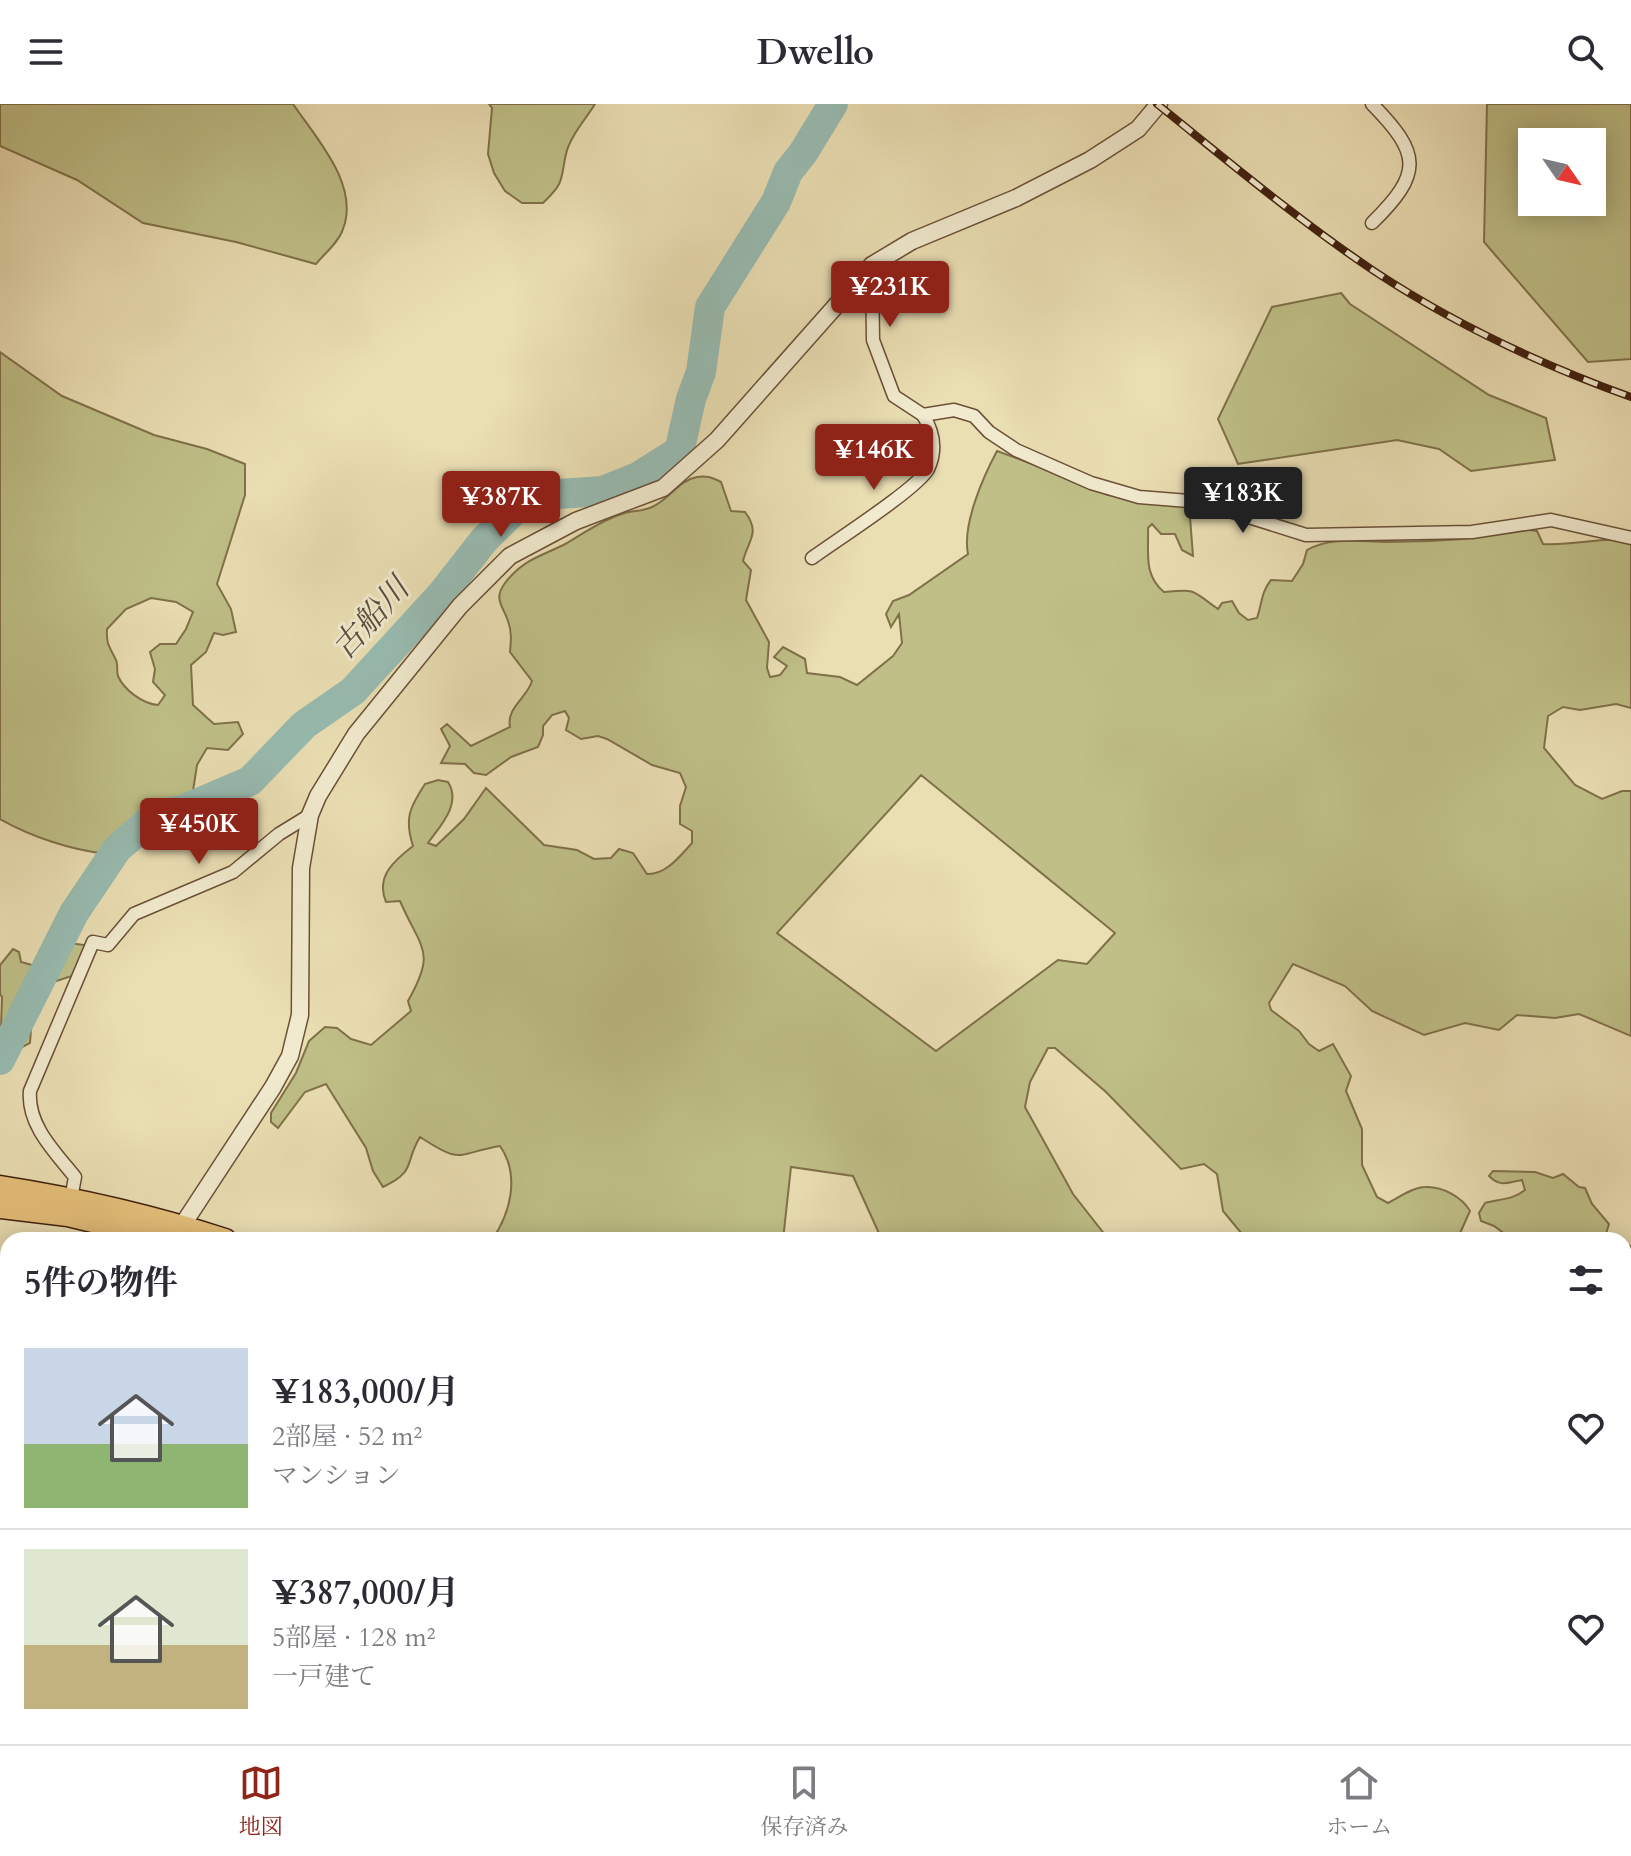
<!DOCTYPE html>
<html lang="ja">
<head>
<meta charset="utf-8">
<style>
  body { margin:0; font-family:Cardo,"Noto Serif JP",serif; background:#f7f7f7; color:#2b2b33; height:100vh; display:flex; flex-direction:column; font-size:30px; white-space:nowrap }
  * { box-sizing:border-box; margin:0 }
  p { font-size:26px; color:#7c7c81 }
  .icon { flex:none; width:44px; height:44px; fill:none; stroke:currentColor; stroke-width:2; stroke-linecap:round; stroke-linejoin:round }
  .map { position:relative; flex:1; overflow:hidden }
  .sheet { position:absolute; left:0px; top:1128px; width:1632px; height:512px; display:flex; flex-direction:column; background:#fff; border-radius:24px 24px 0 0; box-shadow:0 4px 20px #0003 }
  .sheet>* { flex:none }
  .needle { width:52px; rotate:124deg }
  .fabs { position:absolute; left:1518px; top:24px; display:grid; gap:16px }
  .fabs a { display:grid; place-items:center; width:88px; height:88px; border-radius:0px; background:#fff; box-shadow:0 4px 20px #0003; font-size:40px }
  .price { position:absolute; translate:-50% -68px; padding:0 18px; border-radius:8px; background:#8f2418; color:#fff; font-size:26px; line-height:52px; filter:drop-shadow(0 2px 4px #0008) }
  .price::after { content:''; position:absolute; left:50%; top:48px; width:24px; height:18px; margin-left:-12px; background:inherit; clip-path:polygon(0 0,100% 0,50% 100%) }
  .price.current { background:#222; color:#fff }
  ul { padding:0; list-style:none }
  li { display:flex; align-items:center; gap:24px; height:200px; padding:0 24px }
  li+li { border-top:2px solid #e1e1e2 }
  li span { display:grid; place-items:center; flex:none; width:224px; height:160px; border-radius:0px; color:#555 }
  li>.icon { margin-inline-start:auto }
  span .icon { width:96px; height:96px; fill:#fffc; stroke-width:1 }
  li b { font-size:34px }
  h2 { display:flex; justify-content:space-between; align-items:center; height:96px; padding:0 24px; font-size:34px }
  header { display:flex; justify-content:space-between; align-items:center; height:104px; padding:0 24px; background:#fff; font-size:36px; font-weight:800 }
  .dock { display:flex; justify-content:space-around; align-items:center; height:112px; border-top:2px solid #e1e1e2; background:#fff; font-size:22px; color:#7c7c81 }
  .dock a { display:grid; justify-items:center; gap:4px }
  .dock .current { color:#8f2418 }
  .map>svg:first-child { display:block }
</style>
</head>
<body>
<header><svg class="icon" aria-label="menu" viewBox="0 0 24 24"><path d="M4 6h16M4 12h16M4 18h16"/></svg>Dwello<svg class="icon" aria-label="search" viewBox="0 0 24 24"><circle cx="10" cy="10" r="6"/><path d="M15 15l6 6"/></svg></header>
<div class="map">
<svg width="1631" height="1640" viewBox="0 0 1631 1640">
  <rect width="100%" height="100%" fill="#eadeb3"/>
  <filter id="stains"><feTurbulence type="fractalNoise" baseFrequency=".0025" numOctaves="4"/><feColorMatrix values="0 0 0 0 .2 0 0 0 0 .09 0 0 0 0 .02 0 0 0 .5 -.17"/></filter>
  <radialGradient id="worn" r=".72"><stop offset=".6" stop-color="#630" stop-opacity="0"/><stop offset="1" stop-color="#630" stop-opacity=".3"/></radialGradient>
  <g fill="#bfbf87" stroke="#80704a" stroke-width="2" fill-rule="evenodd">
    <path d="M0 0H293C316 34 360 81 343 125 339 138 324 150 316 160L236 138 143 119 77 76 0 42Z"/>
    <path d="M489 0H595C586 15 570 32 566 50 560 77 565 78 543 99H522L505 87 494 69 488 50 492 4Z"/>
    <path d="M1487 0H1631V255L1588 258 1484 138ZM1532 38H1592V98H1532Z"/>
    <polygon points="1341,189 1350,200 1489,291 1546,314 1555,356 1471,367 1439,345 1397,336 1238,360 1218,315 1272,203"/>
    <path d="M0 248 62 292 154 331 207 345 245 360V391L217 480 231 505 236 528 223 531 214 529 206 548 191 561 193 601 214 620 238 618 243 630 228 646 207 644 197 661 193 687 183 709 156 726 138 727 115 740 107 750C71 746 32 733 0 715ZM151 494 176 498 193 508 186 525 176 540H160L150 548 155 565 153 578 165 591 158 601C143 600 124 586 118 572 116 566 119 560 115 554 109 542 106 539 107 525L126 505Z"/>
    <path d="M997 347 1057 369 1108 391 1189 400 1193 452 1182 446 1175 430H1161L1152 420 1148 424C1149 448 1143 471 1164 488 1200 485 1190 486 1218 505L1222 499 1232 497 1239 509 1248 516 1257 514C1262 500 1261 488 1271 476L1292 477 1303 460 1307 446C1332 432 1360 438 1387 438 1412 438 1438 437 1463 435 1487 432 1513 423 1537 427L1543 440C1573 442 1601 433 1631 436V604L1616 600 1580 606 1563 603 1548 612 1544 644 1575 681 1602 695 1622 687H1631V932L1579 910 1555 914 1517 911 1499 926 1465 919 1424 931 1372 907 1345 882 1293 860 1269 899 1271 906 1299 927 1309 940 1319 947 1333 940 1351 972 1346 987 1362 1025V1061L1377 1093 1388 1099C1398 1094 1413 1083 1425 1083 1442 1082 1462 1093 1470 1107L1457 1136H1247L1223 1107 1217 1070 1204 1060 1181 1065 1106 988 1055 944H1048L1030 978 1025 1003 1073 1090 1109 1136H882L853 1072 791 1063 783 1136H492C511 1108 520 1071 500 1042 455 1050 463 1061 420 1033 404 1059 417 1067 383 1083L373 1067 366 1044 326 980 305 988 278 1024 271 1018V1009L296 969 309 937 325 923 337 924 351 935 371 941 411 907 408 897C437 846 421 846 400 797L386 798C375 772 395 756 413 742 404 714 410 703 425 680L438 676 448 678C462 700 440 722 428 739L436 742 464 715 486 684 544 741 577 746 594 755 611 754 619 745 633 749 647 770C666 771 680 752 692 739V727L680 720V702L686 683 680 669 652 661 607 635 598 632 581 635 566 626 569 614 565 607 552 611 543 622V631L538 643 511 653 486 671 474 669 465 660 441 659 450 642 441 625 447 620 471 642 510 623C506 604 527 594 532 577L510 548C511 537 512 528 508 517 503 502 493 495 505 479 524 454 543 452 567 439 584 429 602 416 622 410 632 406 642 408 652 403 670 395 679 376 697 373 707 371 713 374 721 378L731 407 745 408C761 429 748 436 743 457L751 466 746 496 769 538 767 564 770 573 780 571 787 562 774 553 783 543 805 555 807 569 840 573 857 581 893 552 902 539 899 510 891 523 886 510 893 497 909 491 968 450C962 421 983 373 997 347ZM921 671 1115 829 1087 860 1058 856 936 947 777 829Z"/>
    <polygon points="70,839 84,841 83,857 75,871 47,880 32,910 30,939 0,955 2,893 0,890 0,861 13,845 19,848 21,858 53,867 59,852"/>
    <path d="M1493 1067 1535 1068 1553 1074 1563 1070 1579 1083 1585 1084 1592 1100 1609 1120 1605 1133 1612 1136H1513L1494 1122 1481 1117 1479 1109 1485 1099C1499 1095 1513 1096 1525 1086L1522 1076C1508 1078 1501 1084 1489 1072Z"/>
    <polygon points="1624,1140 1631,1142 1631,1195 1624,1195"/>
    <polygon points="0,1215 8,1216 8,1275 0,1266"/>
    <polygon points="1631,1433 1631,1640 1378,1640 1373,1632 1624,1632 1624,1435"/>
    <polygon points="8,1504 8,1632 243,1632 251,1640 0,1640 0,1511"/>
    <polygon points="396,1632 768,1632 748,1636 742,1640 394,1640"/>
    <polygon points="773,1632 940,1632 929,1640 859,1640 846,1636 832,1637 816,1633"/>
  </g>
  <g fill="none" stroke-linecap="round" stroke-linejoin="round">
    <polyline stroke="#98bbb1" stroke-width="30" points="0,956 74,809 117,745 155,712 182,706 250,677 304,621 353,587 441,491 484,436 529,392 603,387 638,373 676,349 680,344 691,295 701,268 710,203 776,98 788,68 803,49 833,0"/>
    <g stroke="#6b5037" stroke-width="15">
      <g id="minor">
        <path d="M1372 0C1421 50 1423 69 1372 119"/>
        <polyline points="872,161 873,236 894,292 923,311 954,306 974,312 989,328 1016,346 1091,379 1139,393 1201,398 1306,431 1472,428 1551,416 1631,434"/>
        <path d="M812 454C835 437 917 385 928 365 937 346 933 327 923 311"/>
        <path d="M70 1100 75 1073C55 1048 27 1021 30 987L93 838 108 841 134 810 233 768 279 730 310 711"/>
        <polyline points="1624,1189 1631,1189"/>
        <polyline points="0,1203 8,1198"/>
        <polyline points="1624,1352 1631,1353"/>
        <polyline points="1008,1632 1013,1640"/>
        <polyline points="931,1640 942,1632"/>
      </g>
    </g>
    <g stroke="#6b5037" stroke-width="19">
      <polyline id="tertiary" points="176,1131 273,983 290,952 300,911 301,764 310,711 318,692 356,630 460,502 510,452 576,417 663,384 717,336 872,161 912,137 1016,94 1090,56 1138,25 1159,0"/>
    </g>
    <g stroke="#41200e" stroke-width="25">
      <g id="trunk">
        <path d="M0 1083C77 1095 152 1112 225 1136"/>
        <polyline points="0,1103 68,1111 172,1136"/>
        <polyline points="1093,1632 1105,1640"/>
      </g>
    </g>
    <use href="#minor" stroke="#f1eace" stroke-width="12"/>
    <use href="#tertiary" stroke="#f1eace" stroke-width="16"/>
    <use href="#trunk" stroke="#e5bf7a" stroke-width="22"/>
    <g stroke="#41200e" stroke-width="8">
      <path id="rail" d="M1157 0C1228 57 1298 116 1374 167 1454 220 1542 261 1631 293"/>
    </g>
    <use href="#rail" stroke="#f1eace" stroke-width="5" stroke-dasharray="15" stroke-linecap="butt"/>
  </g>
  <g text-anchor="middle" stroke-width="6" stroke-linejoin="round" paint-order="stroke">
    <g font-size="32" font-style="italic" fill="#5b4e3f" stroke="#f1eace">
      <text transform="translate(370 514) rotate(-48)" y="11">古船川</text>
    </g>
  </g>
  <rect width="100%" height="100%" filter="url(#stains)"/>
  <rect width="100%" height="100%" fill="url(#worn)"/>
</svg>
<div class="fabs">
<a><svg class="needle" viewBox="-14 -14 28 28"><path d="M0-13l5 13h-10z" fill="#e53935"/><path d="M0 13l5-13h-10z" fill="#7c7c81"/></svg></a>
</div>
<b class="price" style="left:890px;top:225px">¥231K</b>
<b class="price" style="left:874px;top:388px">¥146K</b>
<b class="price current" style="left:1243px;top:431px">¥183K</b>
<b class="price" style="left:501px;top:435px">¥387K</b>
<b class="price" style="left:199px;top:762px">¥450K</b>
<section class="sheet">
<h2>5件の物件<svg class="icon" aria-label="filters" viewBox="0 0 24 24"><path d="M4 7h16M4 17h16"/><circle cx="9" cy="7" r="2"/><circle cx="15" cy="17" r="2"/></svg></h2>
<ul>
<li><span style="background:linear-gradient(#c9d6e8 60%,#8fb573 0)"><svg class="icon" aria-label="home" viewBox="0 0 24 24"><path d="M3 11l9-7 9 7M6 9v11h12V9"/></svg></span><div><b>¥183,000/月</b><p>2部屋 · 52 m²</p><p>マンション</p></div><svg class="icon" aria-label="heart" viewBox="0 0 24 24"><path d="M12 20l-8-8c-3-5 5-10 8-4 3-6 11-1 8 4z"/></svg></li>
<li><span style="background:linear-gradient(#dfe7d0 60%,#c2b280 0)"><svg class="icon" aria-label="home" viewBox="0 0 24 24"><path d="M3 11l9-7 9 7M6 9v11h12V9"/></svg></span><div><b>¥387,000/月</b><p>5部屋 · 128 m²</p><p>一戸建て</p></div><svg class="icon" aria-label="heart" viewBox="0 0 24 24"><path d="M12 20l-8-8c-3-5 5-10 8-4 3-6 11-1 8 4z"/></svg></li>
</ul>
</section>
</div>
<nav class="dock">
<a class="current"><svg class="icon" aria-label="map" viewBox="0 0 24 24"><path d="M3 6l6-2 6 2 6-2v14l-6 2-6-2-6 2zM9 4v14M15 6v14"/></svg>地図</a>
<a><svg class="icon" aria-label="saved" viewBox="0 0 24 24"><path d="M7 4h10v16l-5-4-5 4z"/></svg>保存済み</a>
<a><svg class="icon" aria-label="home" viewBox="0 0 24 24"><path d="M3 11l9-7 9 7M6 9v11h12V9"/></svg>ホーム</a>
</nav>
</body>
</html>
